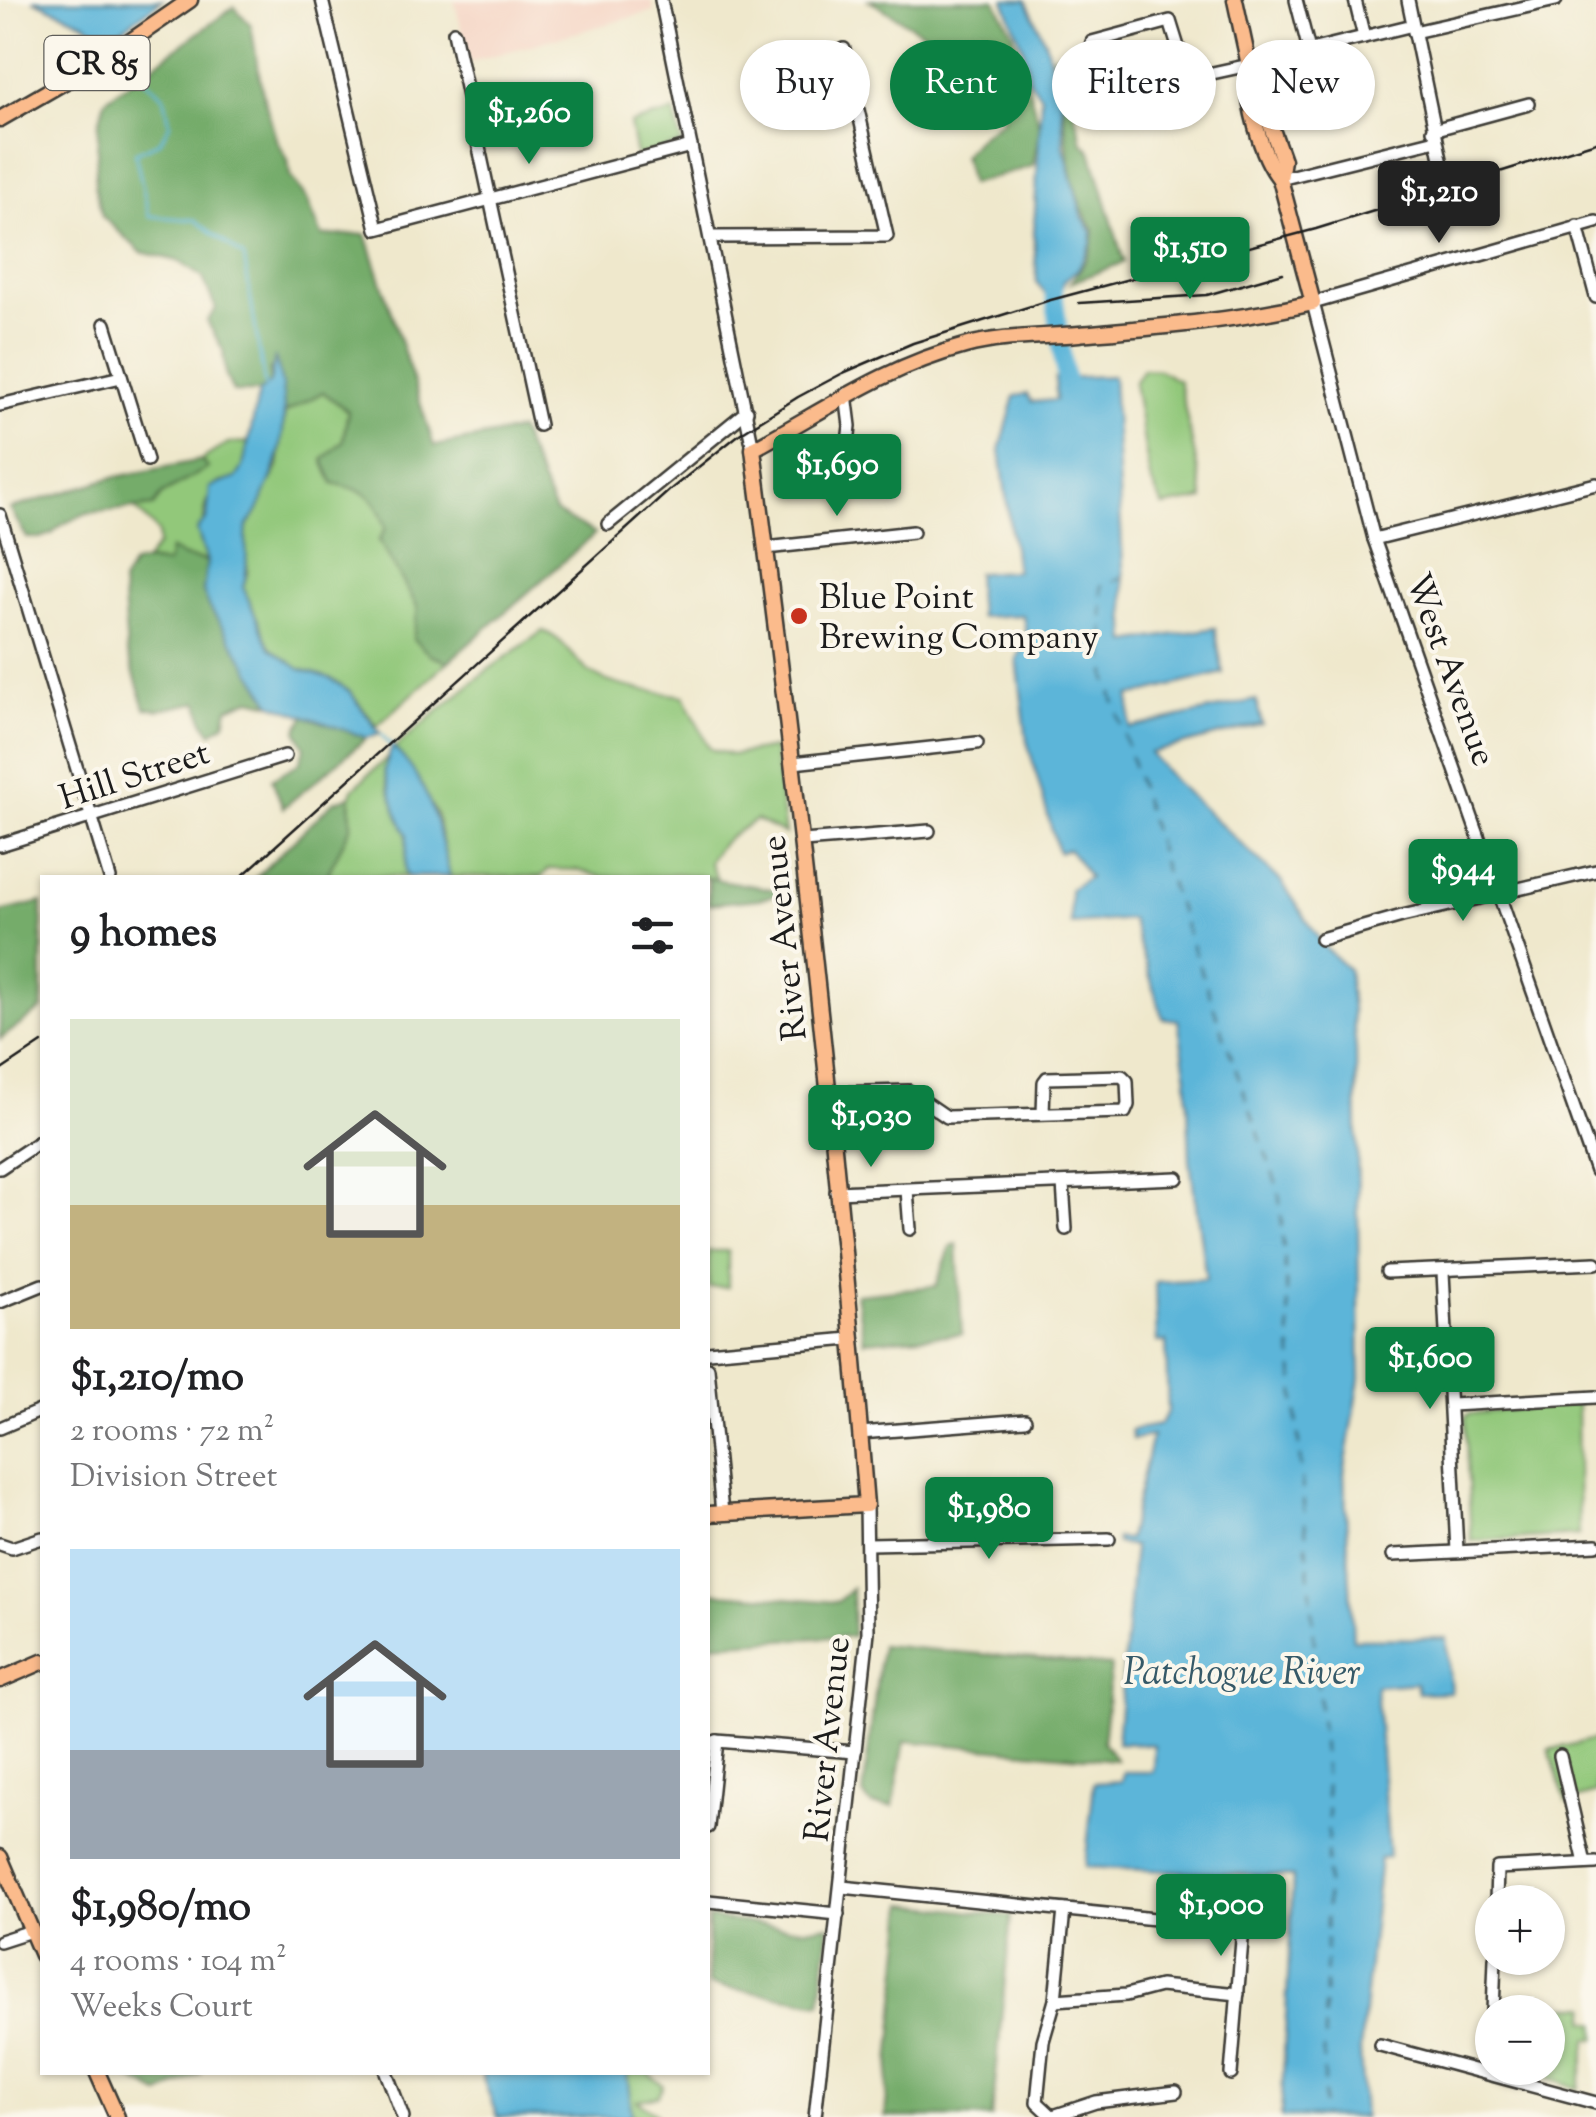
<!DOCTYPE html>
<html lang="en">
<head>
<meta charset="utf-8">
<style>
  body { margin:0; font-family:"Sorts Mill Goudy",serif; background:#f2f2f2; color:#202124; height:100vh; display:flex; flex-direction:column; font-size:38px; white-space:nowrap }
  * { box-sizing:border-box; margin:0 }
  p { font-size:32px; color:#757577 }
  .icon { flex:none; width:55px; height:55px; fill:none; stroke:currentColor; stroke-width:2; stroke-linecap:round; stroke-linejoin:round }
  .map { position:relative; flex:1; overflow:hidden }
  .sheet { position:absolute; left:40px; top:875px; width:670px; height:1200px; display:flex; flex-direction:column; background:#fff; border-radius:0px; box-shadow:0 2px 8px #0004 }
  .sheet>* { flex:none }
  .hud { position:absolute; left:740px; top:40px; width:705px; height:90px; display:flex; gap:20px }
  .buttons { position:absolute; left:1475px; top:1885px; display:grid; gap:20px }
  .buttons a { display:grid; place-items:center; width:90px; height:90px; border-radius:50%; background:#fff; box-shadow:0 2px 8px #0004; font-size:50px }
  .price { position:absolute; translate:-50% -85px; padding:0 22px; border-radius:10px; background:#0b8043; color:#fff; font-size:32px; line-height:65px; filter:drop-shadow(0 2px 5px #0008) }
  .price::after { content:''; position:absolute; left:50%; top:60px; width:30px; height:22px; margin-left:-15px; background:inherit; clip-path:polygon(0 0,100% 0,50% 100%) }
  .price.active { background:#222; color:#fff }
  ul { padding:0; list-style:none }
  li { display:grid; align-content:center; gap:20px; height:530px; padding:0 30px }
  li span { display:grid; place-items:center; height:310px; border-radius:0px; color:#555 }
  li>.icon { margin-inline-start:auto }
  span .icon { width:180px; height:180px; fill:#fffc; stroke-width:1 }
  li b { font-size:42px }
  h2 { display:flex; justify-content:space-between; align-items:center; height:120px; padding:0 30px; font-size:42px }
  .tag { padding:0 35px; border-radius:45px; background:#fff; box-shadow:0 2px 8px #0004; font-size:35px; line-height:90px }
  .tag.active { background:#0b8043; color:#fff }
  .map>svg:first-child { display:block }
</style>
</head>
<body>
<div class="map">
<svg width="1596" height="2117" viewBox="0 0 1596 2117">
  <rect width="100%" height="100%" fill="#fbf7ec"/>
  <filter id="ink" filterUnits="userSpaceOnUse"><feTurbulence type="fractalNoise" baseFrequency=".01" numOctaves="2"/><feDisplacementMap in="SourceGraphic" scale="20" xChannelSelector="R" yChannelSelector="G"/><feConvolveMatrix kernelMatrix="1 2 1 2 8 2 1 2 1" color-interpolation-filters="sRGB"/></filter>
  <filter id="wash" filterUnits="userSpaceOnUse"><feTurbulence type="fractalNoise" baseFrequency=".0048" numOctaves="4" result="noise"/><feDisplacementMap in="SourceGraphic" scale="40" xChannelSelector="R" yChannelSelector="G"/><feGaussianBlur stdDeviation="2.25" result="paint"/><feColorMatrix in="noise" values="0 0 0 0 0 0 0 0 0 0 0 0 0 0 0 0 0 1.4 0 .05"/><feComposite in="paint" operator="in"/></filter>
  <g filter="url(#wash)">
    <rect width="100%" height="100%" fill="#efe8cc"/>
    <polygon fill="#f5d3c2" points="454,0 651,0 654,11 470,62"/>
    <g fill="#92c87a" stroke="#57724b" stroke-width="2.5">
      <polygon points="674,112 682,144 636,156 630,124"/>
      <polygon points="1143,369 1159,370 1179,381 1204,499 1163,506 1150,479 1134,383"/>
      <path d="M323 392 348 411 343 441 323 460 333 482C367 492 375 493 386 528L379 540 418 608 429 654 448 662 377 726 350 692 330 678 300 670 270 648 243 587 248 571 244 547 247 526 278 467 285 413Z"/>
      <polygon points="248,442 243,467 237,478 218,483 207,501 200,541 207,561 184,557 171,550 168,564 146,561 158,545 158,532 135,508 153,506 162,494 207,468 201,460 228,443"/>
      <path d="M543 631C568 641 572 660 591 673 616 689 655 691 684 696L710 749 732 755 774 748 785 834 756 820C736 832 720 841 709 862L717 879 675 874 662 877H602L577 870 549 869 541 877H450L436 813 394 748 485 672Z"/>
      <path d="M389 756C377 790 405 810 407 838 408 852 403 865 408 877H329V871L351 826 350 796 354 788Z"/>
      <polygon points="708,1251 728,1251 728,1287 708,1288"/>
      <polygon points="1577,1403 1579,1535 1471,1541 1465,1418 1468,1414"/>
      <polygon points="1596,1739 1596,1793 1566,1802 1549,1750"/>
      <polygon points="1588,2006 1586,2021 1596,2023 1596,2039 1588,2039 1579,2089 1524,2068 1548,2068 1548,2012 1504,2012 1505,2007"/>
      <polygon points="627,2073 649,2073 663,2086 659,2096 637,2101 655,2112 658,2117 632,2117"/>
    </g>
    <g fill="#75ac6a" stroke="#486443" stroke-width="2.5">
      <polygon points="869,0 995,0 1013,33 1040,128 1033,166 970,184 963,155 980,136 1002,120 1003,65 982,49 950,49"/>
      <path d="M234 7 251 25 262 90 276 139 288 160 290 176 307 199 322 236 366 234 434 446 519 430 555 512 595 534 448 662 429 654 413 639 418 608 379 540 386 528C375 493 367 492 333 483L323 460 343 441 348 411 323 392 285 413 278 368 270 369V383L259 392H233L226 376 223 350 207 321 216 309 203 278 178 261 141 252 102 216 95 186 99 123 105 100Z"/>
      <path d="M1059 53 1082 142 1091 151 1124 262 1070 283C1083 266 1093 252 1094 230 1069 196 1067 143 1063 102 1062 87 1056 71 1053 56Z"/>
      <polygon points="201,460 208,468 162,494 153,506 87,513 63,524 52,534 40,538 27,538 10,509 111,478"/>
      <polygon points="170,549 184,557 207,561 203,592 272,704 251,699 228,708 225,723 212,733 203,721 199,702 159,710 145,708 127,652 122,583 133,564 146,561 167,564"/>
      <polygon points="305,716 367,738 283,808 272,779 299,763 305,748 297,730"/>
      <polygon points="350,796 351,826 329,871 329,877 256,877 333,802"/>
      <polygon points="708,878 788,892 759,899 708,904"/>
      <polygon points="42,902 42,1009 0,1039 0,912"/>
      <polygon points="957,1244 962,1334 864,1341 856,1294 936,1286 951,1246"/>
      <polygon points="852,1589 853,1636 708,1644 708,1592 837,1602"/>
      <polygon points="881,1645 1111,1666 1103,1742 1116,1760 905,1741 893,1807 871,1805 863,1795"/>
      <polygon points="905,1904 1011,1916 992,2117 885,2117"/>
      <polygon points="708,1918 805,1929 829,1925 821,2003 708,1985"/>
      <polygon points="127,2073 127,2072 202,2073 160,2094 128,2077"/>
    </g>
    <g fill="#5bb5d9" stroke="#3c687a" stroke-width="2.5">
      <polygon points="33,0 162,0 123,28 102,35 85,23"/>
      <polygon points="1004,0 1026,0 1045,41 1061,101 1064,147 1082,216 1092,232 1091,243 1078,269 1065,280 1059,292 1047,296 1037,283 1034,232 1041,96 1030,81 1023,48"/>
      <path d="M275 357C289 400 286 443 269 484 262 499 259 514 247 526 244 547 250 567 243 587L270 648 300 669 330 678 350 692 380 733 367 738 272 704 210 608 203 592 207 561 197 530 207 518 210 487 236 478 243 467 259 392 270 383Z"/>
      <polygon points="1113,376 1127,642 1215,628 1223,673 1130,696 1130,728 1256,700 1262,724 1150,753 1175,782 1282,882 1325,948 1348,969 1356,1050 1360,1379 1344,1474 1353,1639 1446,1638 1451,1692 1418,1693 1416,1683 1376,1686 1389,1857 1380,1858 1360,2051 1364,2117 1281,2117 1293,1877 1085,1867 1094,1783 1121,1781 1123,1772 1153,1772 1154,1745 1117,1743 1134,1546 1116,1543 1116,1538 1128,1539 1152,1436 1133,1439 1131,1430 1159,1425 1168,1412 1166,1342 1157,1342 1155,1282 1206,1279 1190,1161 1187,1078 1178,1020 1163,1018 1131,919 1071,924 1070,889 1089,877 1069,849 1058,852 1027,741 1017,659 1027,640 1023,615 979,617 976,573 1016,571 1000,450 1015,396 1027,394 1032,402 1056,400 1055,378"/>
      <path d="M392 746C430 781 439 829 450 877H408L405 872 407 835 396 811 384 770Z"/>
      <polygon points="481,2073 627,2073 632,2117 497,2117"/>
    </g>
    <g fill="none" stroke-linecap="round" stroke-linejoin="round">
      <g stroke="#5bb5d9" stroke-width="2.5">
        <polyline points="131,68 164,96 170,124 160,142 135,153 149,216 195,220 244,257 265,387"/>
        <polyline points="381,734 392,747"/>
      </g>
      <polyline stroke="#5bb5d9" stroke-width="18" points="1051,271 1068,398"/>
      <polyline stroke="#355968" stroke-width="2.5" stroke-dasharray="12 10" stroke-linecap="butt" points="1124,577 1101,586 1107,678 1162,861 1279,1191 1328,1815 1323,2117"/>
    </g>
  </g>
  <g filter="url(#ink)">
    <g fill="none" stroke-linecap="round" stroke-linejoin="round">
      <g stroke="#3c3b36" stroke-width="16">
        <g id="minor">
          <polyline points="322,0 377,229 691,146"/>
          <polyline points="661,0 753,449"/>
          <polyline points="1296,0 1309,50"/>
          <polyline points="1355,0 1364,37"/>
          <polyline points="1408,0 1442,164"/>
          <polyline points="454,32 539,425"/>
          <polyline points="1414,32 1556,0"/>
          <polyline points="1092,42 1170,21 1188,79"/>
          <polyline points="1107,96 1249,65 1413,25"/>
          <polyline points="1433,130 1529,104"/>
          <polyline points="1280,179 1436,140"/>
          <polyline points="1596,222 1313,303 1374,539 1596,1171"/>
          <polyline points="1577,226 1596,297"/>
          <polyline points="710,237 887,236 844,49"/>
          <polyline points="105,324 147,460"/>
          <polyline points="846,394 850,426 847,451"/>
          <polyline points="0,405 121,377"/>
          <polyline points="0,515 110,878"/>
          <polyline points="608,524 747,411"/>
          <polyline points="1374,539 1596,484"/>
          <polyline points="766,548 913,532"/>
          <polyline points="793,763 977,743"/>
          <polyline points="803,841 929,831"/>
          <polyline points="0,845 285,756"/>
          <polyline points="1321,939 1402,916 1596,871"/>
          <polyline points="828,1093 909,1091 947,1117 1125,1112 1128,1105 1127,1081 1122,1076 1047,1078 1044,1082 1043,1114"/>
          <polyline points="0,1168 42,1140"/>
          <polyline points="1063,1184 1066,1229"/>
          <polyline points="907,1190 910,1229"/>
          <polyline points="836,1192 1177,1178"/>
          <polyline points="1387,1272 1596,1263"/>
          <polyline points="1443,1272 1457,1551"/>
          <polyline points="0,1302 42,1285"/>
          <polyline points="708,1352 850,1339"/>
          <polyline points="708,1368 722,1513"/>
          <polyline points="1451,1405 1596,1397"/>
          <polyline points="0,1428 42,1410"/>
          <polyline points="860,1433 1025,1420"/>
          <polyline points="0,1544 12,1548 42,1538"/>
          <polyline points="868,1544 1109,1539"/>
          <polyline points="1393,1555 1596,1545"/>
          <polyline points="708,1744 717,1741 855,1752"/>
          <polyline points="1560,1756 1585,1863"/>
          <polyline points="708,1827 717,1741"/>
          <polyline points="842,1887 1243,1928 1231,2074"/>
          <polyline points="708,1901 838,1914"/>
          <polyline points="1496,1902 1497,1868 1596,1863"/>
          <polyline points="0,1941 31,1931"/>
          <polyline points="1055,2000 1126,1995 1160,1986 1238,1994"/>
          <polyline points="1493,2012 1495,1958"/>
          <polyline points="1380,2045 1596,2103"/>
          <polyline points="386,2072 403,2117"/>
          <polyline points="1492,2075 1492,2044"/>
          <polyline points="1053,2116 1096,2102 1176,2092"/>
          <polyline points="815,2117 868,1632 866,1505"/>
          <polyline points="1053,2117 1037,2102 1043,2041 1055,2000 1064,1910"/>
        </g>
      </g>
      <g stroke="#3c3b36" stroke-width="19">
        <g id="major">
          <path d="M1249 71C1246 101 1261 156 1280 179"/>
          <polyline points="0,119 106,58 190,0"/>
          <path d="M708 1514 866 1505C838 1152 799 800 753 449 825 410 885 367 965 346 1000 336 1042 337 1079 334 1158 327 1235 321 1313 303L1280 179 1283 160 1249 65 1235 0"/>
          <polyline points="0,1680 42,1662"/>
          <polyline points="0,1857 42,1955"/>
          <polyline points="97,2072 117,2117"/>
        </g>
      </g>
      <use href="#minor" stroke="#fff" stroke-width="11"/>
      <use href="#major" stroke="#fbbb8c" stroke-width="14"/>
      <g stroke="#1c1c1c" stroke-width="2.5">
        <polyline points="1079,303 1207,295 1283,273"/>
        <polyline points="240,878 671,489 741,433 798,397 843,373 913,343 1047,301 1316,229 1596,142"/>
        <polyline points="0,1071 42,1043"/>
      </g>
    </g>
  </g>
  <circle fill="#c8321e" stroke="#fbf7ec" stroke-width="4" cx="799" cy="616" r="10"/>
  <g text-anchor="middle" stroke-width="8" stroke-linejoin="round" paint-order="stroke">
    <rect fill="#fbf7ec" stroke="#5f5e5a" stroke-width="2.5" x="44.5" y="36" width="105" height="54" rx="8"/>
    <g font-size="32" font-weight="bold" fill="#1c1c1c">
      <text x="97" y="74">CR 85</text>
    </g>
    <g font-size="35" fill="#1c1c1c" stroke="#fbf7ec" text-anchor="start">
      <text x="819" y="608">Blue Point<tspan x="819" dy="40">Brewing Company</tspan></text>
    </g>
    <g font-size="35" fill="#1c1c1c" stroke="#fbf7ec">
      <text transform="translate(1452 669) rotate(70)" y="12">West Avenue</text>
      <text transform="translate(134 774) rotate(-18)" y="12">Hill Street</text>
      <text transform="translate(783 938) rotate(-96)" y="12">River Avenue</text>
      <text transform="translate(826 1739) rotate(-84)" y="12">River Avenue</text>
    </g>
    <g font-size="38" font-style="italic" fill="#355968" stroke="#fbf7ec">
      <text x="1242" y="1684">Patchogue River</text>
    </g>
  </g>
</svg>
<div class="buttons">
<a>+</a>
<a>−</a>
</div>
<b class="price" style="left:529px;top:167px">$1,260</b>
<b class="price active" style="left:1439px;top:246px">$1,210</b>
<b class="price" style="left:1190px;top:302px">$1,510</b>
<b class="price" style="left:837px;top:519px">$1,690</b>
<b class="price" style="left:1463px;top:924px">$944</b>
<b class="price" style="left:871px;top:1170px">$1,030</b>
<b class="price" style="left:1430px;top:1412px">$1,600</b>
<b class="price" style="left:989px;top:1562px">$1,980</b>
<b class="price" style="left:1221px;top:1959px">$1,000</b>
<div class="hud">
<a class="tag">Buy</a>
<a class="tag active">Rent</a>
<a class="tag">Filters</a>
<a class="tag">New</a>
</div>
<section class="sheet">
<h2>9 homes<svg class="icon" aria-label="filters" viewBox="0 0 24 24"><path d="M4 7h16M4 17h16"/><circle cx="9" cy="7" r="2"/><circle cx="15" cy="17" r="2"/></svg></h2>
<ul>
<li><span style="background:linear-gradient(#dfe7d0 60%,#c2b280 0)"><svg class="icon" aria-label="home" viewBox="0 0 24 24"><path d="M3 11l9-7 9 7M6 9v11h12V9"/></svg></span><div><b>$1,210/mo</b><p>2 rooms · 72 m²</p><p>Division Street</p></div></li>
<li><span style="background:linear-gradient(#bfe0f5 65%,#9aa5b1 0)"><svg class="icon" aria-label="home" viewBox="0 0 24 24"><path d="M3 11l9-7 9 7M6 9v11h12V9"/></svg></span><div><b>$1,980/mo</b><p>4 rooms · 104 m²</p><p>Weeks Court</p></div></li>
</ul>
</section>
</div>
</body>
</html>
